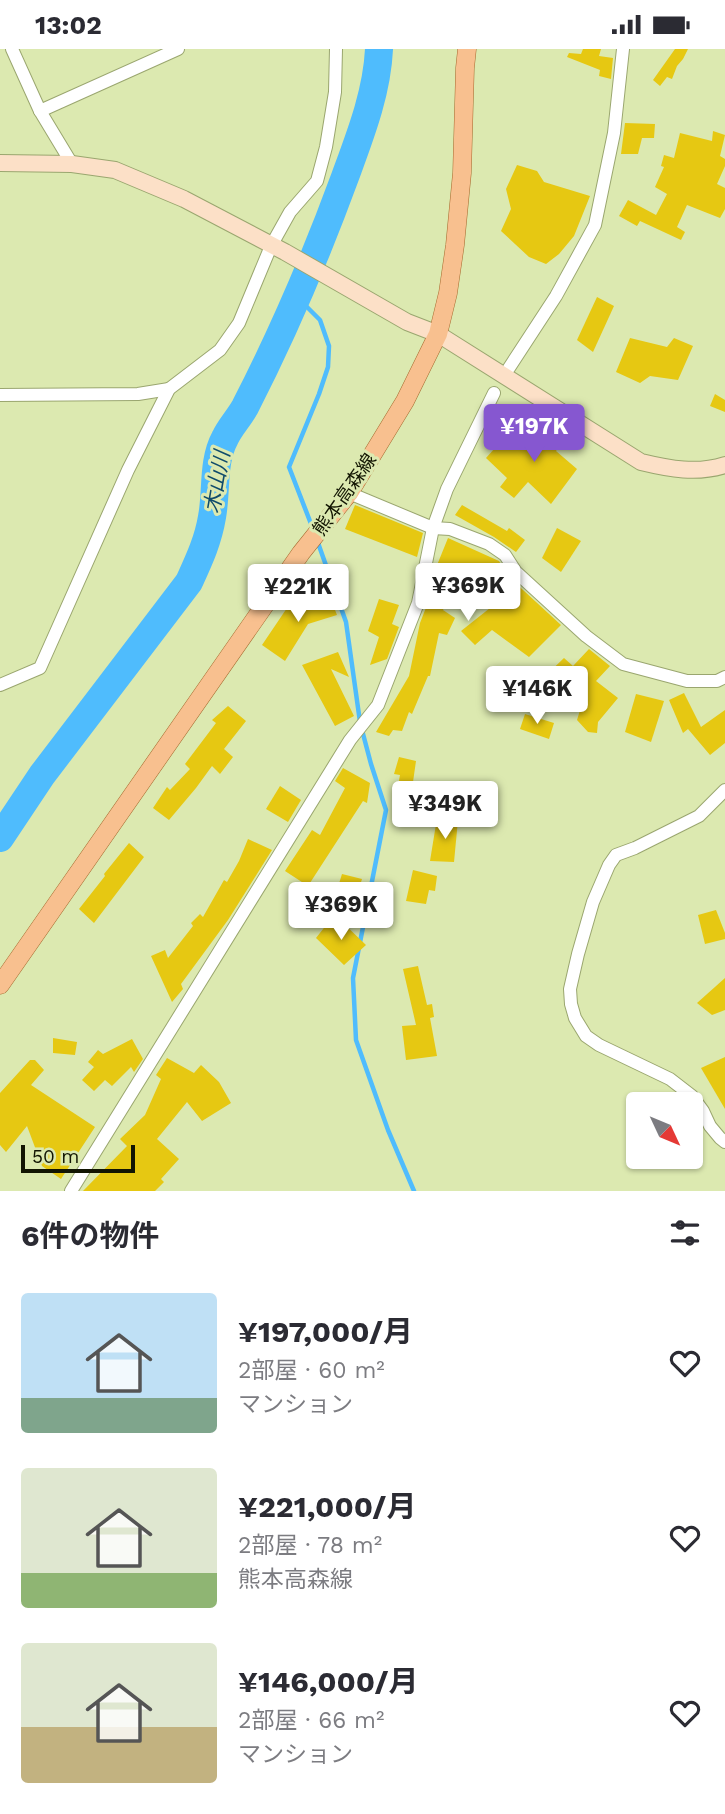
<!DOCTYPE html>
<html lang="ja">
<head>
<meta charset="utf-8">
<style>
  body { margin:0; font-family:"Work Sans","Noto Sans JP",sans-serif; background:#f2f2f3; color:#2b2b33; height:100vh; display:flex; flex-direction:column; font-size:26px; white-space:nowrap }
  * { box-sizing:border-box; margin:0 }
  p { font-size:23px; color:#7c7c81 }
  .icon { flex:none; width:38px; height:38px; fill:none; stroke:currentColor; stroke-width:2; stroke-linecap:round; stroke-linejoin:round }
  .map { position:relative; height:1142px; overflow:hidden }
  .details { display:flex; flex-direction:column; background:#fff; flex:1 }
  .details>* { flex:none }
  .needle { width:46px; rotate:134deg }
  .controls { position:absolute; left:626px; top:1043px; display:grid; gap:14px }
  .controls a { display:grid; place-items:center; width:77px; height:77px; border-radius:7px; background:#fff; box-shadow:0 2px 5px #0004; font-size:35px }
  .scale { position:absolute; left:21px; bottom:18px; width:114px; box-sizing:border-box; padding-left:7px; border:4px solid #121502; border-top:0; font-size:19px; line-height:24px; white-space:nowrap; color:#121502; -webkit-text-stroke:5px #dce9b0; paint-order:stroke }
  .price { position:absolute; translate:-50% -60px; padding:0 16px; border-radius:7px; background:#fff; color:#222; font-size:23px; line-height:46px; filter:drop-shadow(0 2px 4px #0008) }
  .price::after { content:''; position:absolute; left:50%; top:42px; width:21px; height:16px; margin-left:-10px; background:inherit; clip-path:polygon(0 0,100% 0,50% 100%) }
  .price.active { background:#8657d0; color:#fff }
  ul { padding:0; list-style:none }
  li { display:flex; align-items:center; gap:21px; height:175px; padding:0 21px }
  li span { display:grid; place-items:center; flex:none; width:196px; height:140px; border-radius:7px; color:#555 }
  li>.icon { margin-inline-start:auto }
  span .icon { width:84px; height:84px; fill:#fffc; stroke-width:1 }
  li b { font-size:30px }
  h2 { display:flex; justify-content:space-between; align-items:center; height:84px; padding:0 21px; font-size:30px }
  .status { display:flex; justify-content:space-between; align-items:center; height:49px; padding:0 35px; background:#fff; direction:ltr }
  .status svg { height:19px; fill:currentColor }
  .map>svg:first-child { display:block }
</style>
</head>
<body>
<div class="status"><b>13:02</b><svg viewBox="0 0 49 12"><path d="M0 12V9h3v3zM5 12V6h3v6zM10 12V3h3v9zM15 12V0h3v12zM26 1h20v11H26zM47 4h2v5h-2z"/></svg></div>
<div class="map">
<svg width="725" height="1142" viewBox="0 0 725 1142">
  <rect width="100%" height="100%" fill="#dce9b0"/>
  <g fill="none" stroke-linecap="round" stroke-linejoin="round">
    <g stroke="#4fbcfd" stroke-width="4.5">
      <polyline points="297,248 320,271 329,297 328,318 319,345 289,418 313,480"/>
      <polyline points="317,491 346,573 360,673"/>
      <polyline points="362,681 371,715 386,761 353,929 356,991 388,1081 414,1142"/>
    </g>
    <path stroke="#4fbcfd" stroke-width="28" d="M0 789 42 726 189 533C199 511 208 492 212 468 217 442 212 413 225 389 230 378 239 369 245 358 283 284 316 207 345 128 360 87 377 44 379 0"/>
  </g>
  <g fill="#e6c812">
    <polygon points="583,0 601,0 599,7 613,9 611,30 599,27 600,21 567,8 569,4 581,5"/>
    <polygon points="675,0 688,0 683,10 677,17 672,30 667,28 660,37 653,31"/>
    <polygon points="625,74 655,75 654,89 642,89 638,105 621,105"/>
    <polygon points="713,82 725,86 720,107 725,110 725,117 717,135 725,139 725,160 720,169 687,156 677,178 685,183 681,191 640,172 637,177 619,167 628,151 656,166 667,145 655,138 664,118 661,117 664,106 674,109 680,84 712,92"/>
    <polygon points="517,116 537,122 544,133 590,147 574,187 559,205 546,215 529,208 501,182 511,160 506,140"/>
    <polygon points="597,248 614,257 593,303 577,291"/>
    <polygon points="630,289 667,298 674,289 693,297 678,331 650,327 640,334 616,323"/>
    <polygon points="715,345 725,351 725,363 710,357"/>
    <polygon points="537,374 564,390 556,402 577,420 551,455 528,433 514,449 500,438 507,429 486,409 504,389 518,401"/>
    <polygon points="355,456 423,484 417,508 345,480"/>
    <polygon points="462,456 507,482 509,479 525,491 516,503 494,488 455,466"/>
    <polygon points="557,479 581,492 561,523 542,509"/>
    <polygon points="448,489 499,512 510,529 561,576 529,608 492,581 475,596 461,582 490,559 486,556 506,531 462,522 443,561 455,569 447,586 439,584 430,627 428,627 412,665 409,663 402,682 393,681 389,687 376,683 409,627 420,574 427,556 431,531"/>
    <polygon points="328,543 337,566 308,575 285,612 262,596 287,559"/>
    <polygon points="379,550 399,556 392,575 399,578 387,610 370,616 379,588 368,582"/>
    <polygon points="589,600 610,617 596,632 618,649 598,673 597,684 588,683 577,671 581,658 566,645 559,653 539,633 564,609 573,617"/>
    <polygon points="338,603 349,628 331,620 354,667 335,677 302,616"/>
    <polygon points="684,644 701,678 725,661 725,694 710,706 688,680 683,684 669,651"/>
    <polygon points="636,645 664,652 651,693 625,683"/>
    <polygon points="228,657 246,672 224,700 233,708 220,725 212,717 196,739 169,771 153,759 167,738 170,741 190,720 185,715 216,674 212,671"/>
    <polygon points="525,665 554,674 549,690 520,680"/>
    <polygon points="399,708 416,712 412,740 398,737 400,726 394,725"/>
    <polygon points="343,719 370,734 367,754 363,752 308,837 285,822 312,781 320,786 345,739 335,732"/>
    <polygon points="280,737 301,751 288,773 266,760"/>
    <polygon points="413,752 435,753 433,773 411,771"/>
    <polygon points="437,769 458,771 454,813 430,812"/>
    <polygon points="248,790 272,801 228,871 181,935 183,940 172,953 151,907 165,901 168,909 193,877 191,874 200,865 203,868 224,831 227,833 239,812"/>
    <polygon points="129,794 144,808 94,874 79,860 105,827 104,825"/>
    <polygon points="413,821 437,827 435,842 429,841 426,855 406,852"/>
    <polygon points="342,825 362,830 357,846 337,841"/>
    <polygon points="716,861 725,884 725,890 705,895 698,866"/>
    <polygon points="339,870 366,896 344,916 316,889 327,875 332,879"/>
    <polygon points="418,917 427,956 432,955 434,968 430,969 437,1007 406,1011 402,977 416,976 403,920"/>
    <polygon points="725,929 725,961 712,966 697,954"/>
    <polygon points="53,989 77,993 75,1006 53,1004"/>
    <polygon points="132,990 143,1010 134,1023 131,1018 112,1037 105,1031 94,1042 82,1031 94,1018 88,1013 98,1001 103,1005"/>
    <polygon points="725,1008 725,1060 701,1019"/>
    <polygon points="167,1009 194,1024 201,1016 219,1033 231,1054 202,1072 187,1053 157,1090 179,1110 161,1130 164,1133 155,1142 83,1142 127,1097 120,1090 145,1066 161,1030 156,1026"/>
    <polygon points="30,1011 35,1011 44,1021 31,1036 95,1078 61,1130 42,1117 27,1077 6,1103 0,1096 0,1044"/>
  </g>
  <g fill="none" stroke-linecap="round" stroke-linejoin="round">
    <g stroke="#9aa66f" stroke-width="14">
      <g id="street">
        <polyline points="12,0 40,62 72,115"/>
        <polyline points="40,62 178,0"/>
        <polyline points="509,319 556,247 595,176 614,84 623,0"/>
        <polyline points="0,346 138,345 169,340"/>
        <polyline points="349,444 433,479 450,480 489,495 505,506 516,523 586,587 623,615 687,632 717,632 725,628"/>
        <polyline points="0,636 40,619 128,421 169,340 220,301 239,274 271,197 290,163 317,132 326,98 335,43 336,0"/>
        <polyline points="725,741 699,767 635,799 616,806 609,816 593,853 578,905 570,940 571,955 575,969 586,987 599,996 670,1030 692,1047 703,1062 710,1077 720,1089 725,1093"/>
        <polyline points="71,1142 350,691 378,656 418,554 433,479 447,440 494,344"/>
      </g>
    </g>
    <g stroke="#9aa66f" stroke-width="18">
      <path id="secondary" d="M0 114 72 115 115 121 184 150 285 203 407 273 438 285 641 413C670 420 697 425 725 416"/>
    </g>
    <g stroke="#a5692e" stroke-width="19">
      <polyline id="primary" points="0,936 301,504 349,444 405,352 438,285 448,244 455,196 462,124 465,19 467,0"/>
    </g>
    <use href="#street" stroke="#fff" stroke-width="12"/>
    <use href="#secondary" stroke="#fce0c7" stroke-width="16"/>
    <use href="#primary" stroke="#f8c08f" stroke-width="18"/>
  </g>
  <g text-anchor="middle" stroke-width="6" stroke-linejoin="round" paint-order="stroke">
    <g font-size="19" fill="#121502" stroke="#dce9b0">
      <text transform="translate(344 445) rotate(-55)" y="7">熊本高森線</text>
    </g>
    <g font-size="21" font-style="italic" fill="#0f4b6b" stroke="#dce9b0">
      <text transform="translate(217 433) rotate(-80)" y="7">木山川</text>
    </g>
  </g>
</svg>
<div class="controls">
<a><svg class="needle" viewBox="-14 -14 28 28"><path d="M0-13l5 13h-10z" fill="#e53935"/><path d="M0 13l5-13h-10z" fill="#7c7c81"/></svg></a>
</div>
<div class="scale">50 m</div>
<b class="price active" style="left:534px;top:415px">¥197K</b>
<b class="price" style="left:468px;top:574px">¥369K</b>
<b class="price" style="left:298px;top:575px">¥221K</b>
<b class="price" style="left:537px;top:677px">¥146K</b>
<b class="price" style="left:445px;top:792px">¥349K</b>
<b class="price" style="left:341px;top:893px">¥369K</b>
</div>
<section class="details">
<h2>6件の物件<svg class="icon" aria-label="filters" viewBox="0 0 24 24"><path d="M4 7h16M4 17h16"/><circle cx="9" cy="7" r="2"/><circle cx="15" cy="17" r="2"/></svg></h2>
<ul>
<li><span style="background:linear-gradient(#bfe0f5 75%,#7fa58c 0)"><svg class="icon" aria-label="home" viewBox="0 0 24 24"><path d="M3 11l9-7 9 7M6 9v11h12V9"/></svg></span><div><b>¥197,000/月</b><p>2部屋 · 60 m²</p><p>マンション</p></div><svg class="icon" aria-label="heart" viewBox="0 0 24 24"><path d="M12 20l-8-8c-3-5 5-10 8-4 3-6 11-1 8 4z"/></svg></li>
<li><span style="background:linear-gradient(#dfe7d0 75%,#8fb573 0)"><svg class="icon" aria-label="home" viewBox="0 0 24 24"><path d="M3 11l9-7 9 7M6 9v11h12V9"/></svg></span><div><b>¥221,000/月</b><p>2部屋 · 78 m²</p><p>熊本高森線</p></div><svg class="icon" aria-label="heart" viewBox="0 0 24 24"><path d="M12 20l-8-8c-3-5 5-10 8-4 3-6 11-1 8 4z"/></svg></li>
<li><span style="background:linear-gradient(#dfe7d0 60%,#c2b280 0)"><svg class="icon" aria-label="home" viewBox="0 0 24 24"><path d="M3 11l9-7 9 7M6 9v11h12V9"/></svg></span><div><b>¥146,000/月</b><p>2部屋 · 66 m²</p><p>マンション</p></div><svg class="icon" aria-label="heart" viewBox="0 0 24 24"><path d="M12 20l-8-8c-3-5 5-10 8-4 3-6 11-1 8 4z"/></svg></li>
</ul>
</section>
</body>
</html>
